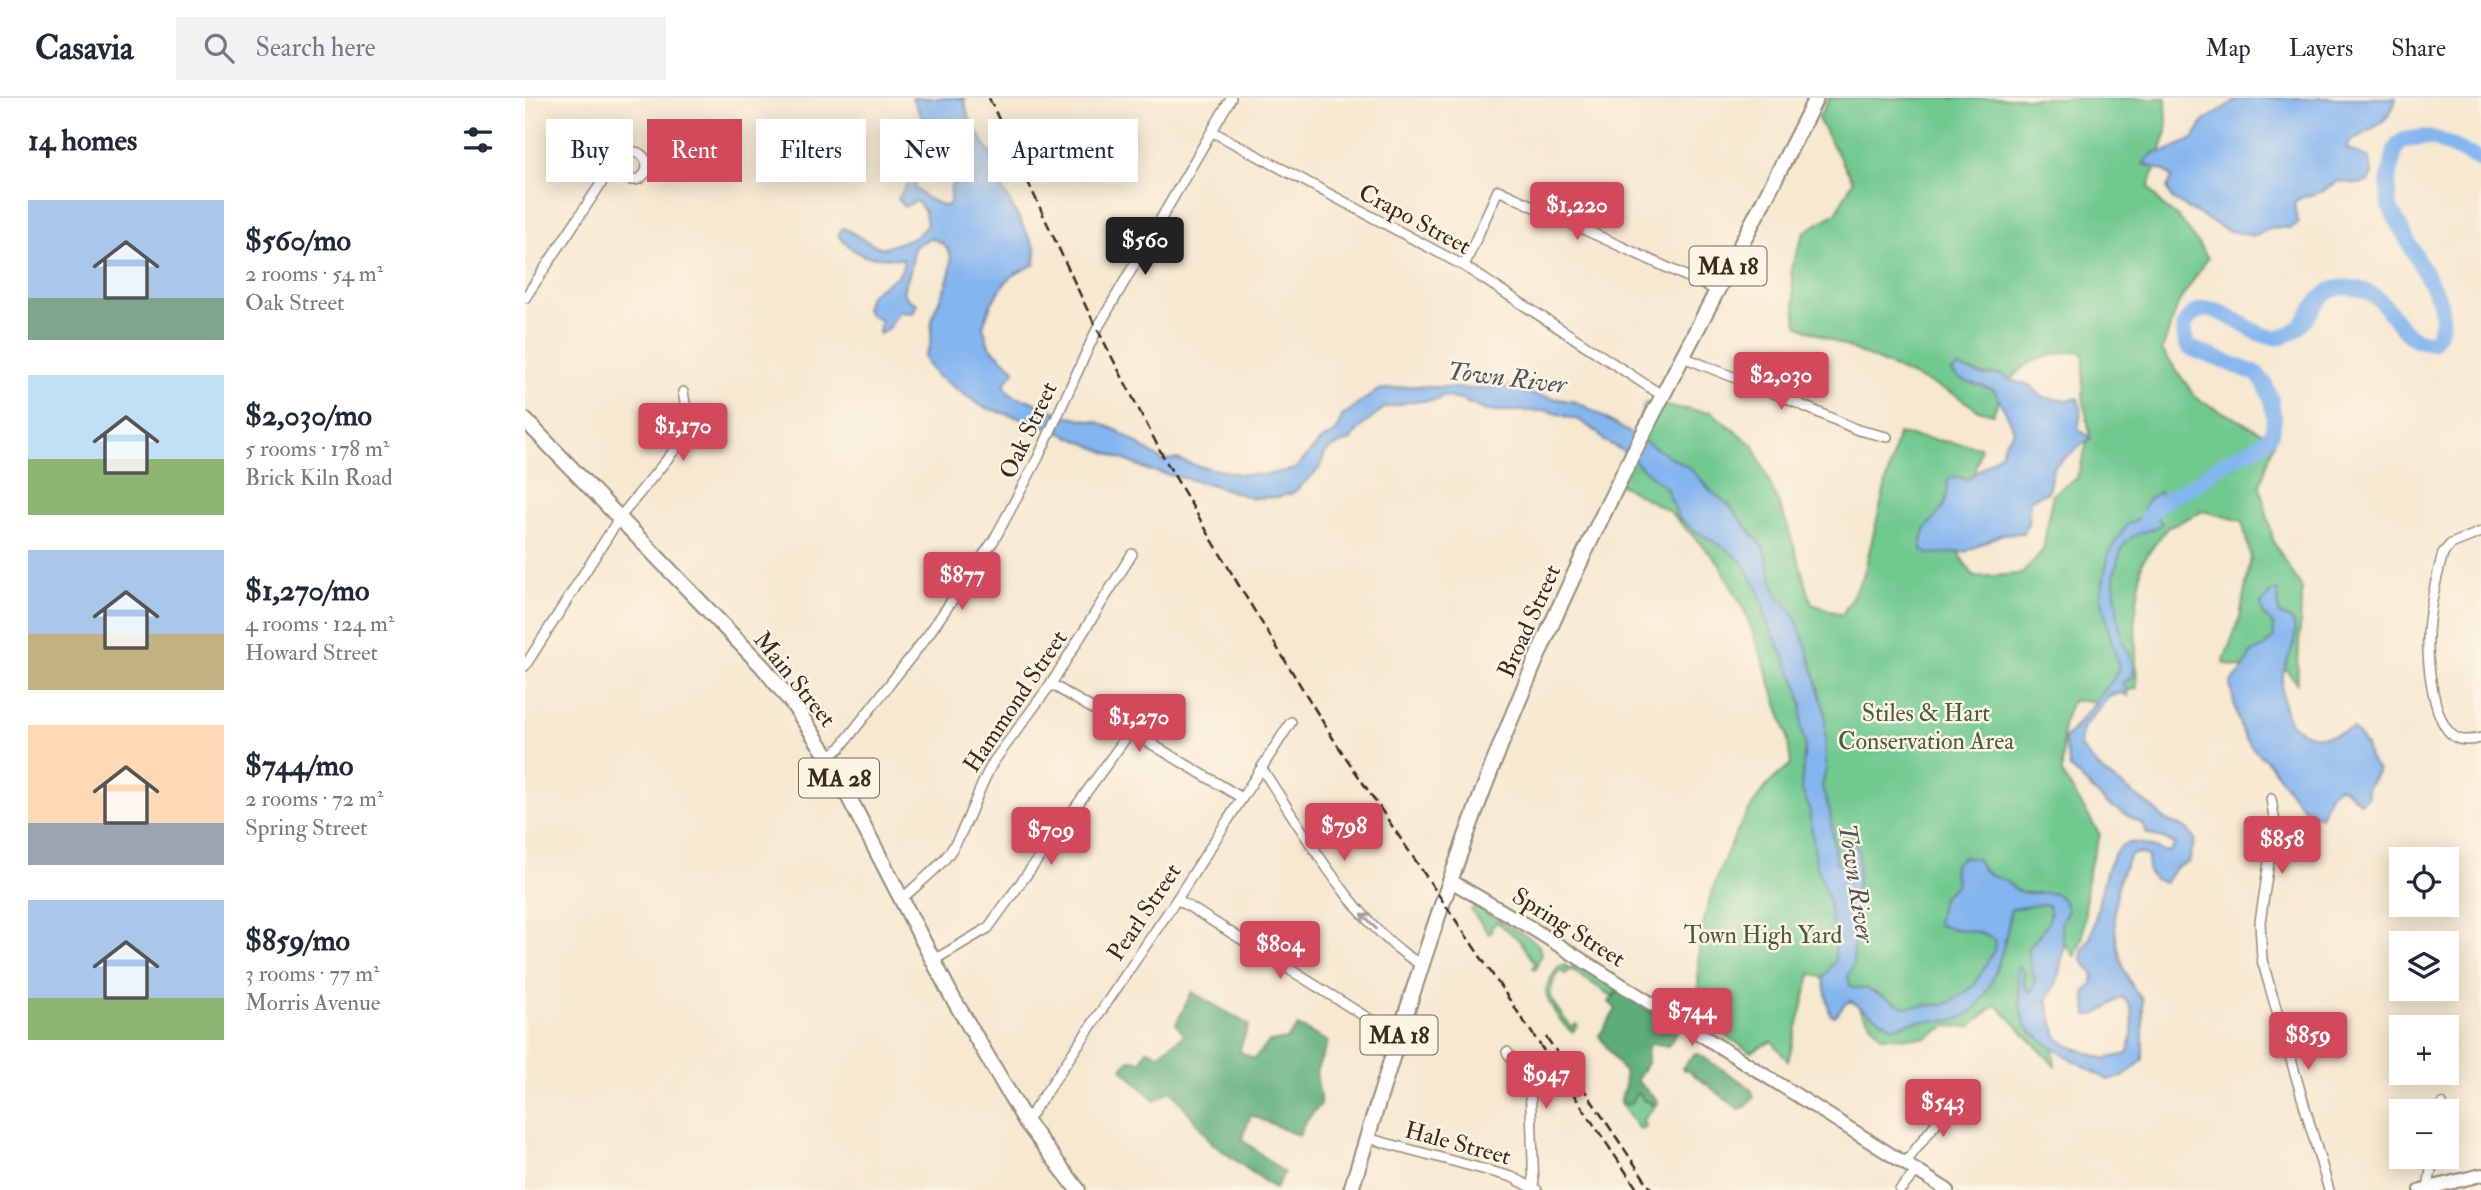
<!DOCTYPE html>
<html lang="en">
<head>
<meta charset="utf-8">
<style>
  body { margin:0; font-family:"IM FELL Double Pica",serif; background:#f2f2f3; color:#1f2937; height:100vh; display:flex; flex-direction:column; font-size:26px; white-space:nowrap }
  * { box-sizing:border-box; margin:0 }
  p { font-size:23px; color:#747a83 }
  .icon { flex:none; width:38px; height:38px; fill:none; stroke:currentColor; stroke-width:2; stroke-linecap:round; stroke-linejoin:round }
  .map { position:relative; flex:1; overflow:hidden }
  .sheet { display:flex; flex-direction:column; background:#fff; width:525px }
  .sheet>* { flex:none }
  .hud { position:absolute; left:21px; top:21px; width:665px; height:63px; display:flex; gap:14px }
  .tools { position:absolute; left:1864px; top:749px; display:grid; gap:14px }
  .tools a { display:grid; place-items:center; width:70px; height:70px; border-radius:0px; background:#fff; box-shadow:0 4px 18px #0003; font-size:35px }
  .price { position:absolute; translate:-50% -60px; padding:0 16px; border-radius:7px; background:#d1495b; color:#fff; font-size:23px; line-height:46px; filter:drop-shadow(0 2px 4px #0008) }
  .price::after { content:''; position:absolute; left:50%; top:42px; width:21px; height:16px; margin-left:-10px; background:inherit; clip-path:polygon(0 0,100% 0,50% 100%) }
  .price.selected { background:#222; color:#fff }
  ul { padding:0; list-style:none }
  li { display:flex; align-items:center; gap:21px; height:175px; padding:0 28px }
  li span { display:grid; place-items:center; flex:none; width:196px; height:140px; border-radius:0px; color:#555 }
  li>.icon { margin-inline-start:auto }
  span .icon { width:84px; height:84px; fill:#fffc; stroke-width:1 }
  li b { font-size:30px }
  h2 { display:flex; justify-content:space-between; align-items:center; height:84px; padding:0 28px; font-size:30px }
  .pill { padding:0 24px; border-radius:0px; background:#fff; box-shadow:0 4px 18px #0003; font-size:24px; line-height:63px }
  .pill.selected { background:#d1495b; color:#fff }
  header { display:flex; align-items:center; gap:42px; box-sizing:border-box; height:98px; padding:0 35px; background:#fff; border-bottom:2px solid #e0e1e3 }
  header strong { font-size:33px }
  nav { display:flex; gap:38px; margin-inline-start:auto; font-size:24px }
  .search { width:490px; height:63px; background:#f2f2f3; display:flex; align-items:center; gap:18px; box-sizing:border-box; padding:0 24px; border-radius:0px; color:#747a83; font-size:26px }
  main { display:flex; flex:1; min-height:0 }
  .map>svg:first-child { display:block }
</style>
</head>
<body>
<header>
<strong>Casavia</strong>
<div class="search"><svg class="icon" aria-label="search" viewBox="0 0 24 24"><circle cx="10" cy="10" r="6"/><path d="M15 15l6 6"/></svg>Search here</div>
<nav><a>Map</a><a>Layers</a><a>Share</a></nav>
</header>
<main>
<section class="sheet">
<h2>14 homes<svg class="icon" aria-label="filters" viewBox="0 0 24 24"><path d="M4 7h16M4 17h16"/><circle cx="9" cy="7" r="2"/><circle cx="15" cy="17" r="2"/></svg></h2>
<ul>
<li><span style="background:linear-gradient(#a9c7e8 70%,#7fa58c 0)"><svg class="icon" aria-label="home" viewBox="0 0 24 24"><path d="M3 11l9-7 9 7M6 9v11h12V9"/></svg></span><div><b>$560/mo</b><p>2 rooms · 54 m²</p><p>Oak Street</p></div></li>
<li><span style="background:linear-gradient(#bfe0f5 60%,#8fb573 0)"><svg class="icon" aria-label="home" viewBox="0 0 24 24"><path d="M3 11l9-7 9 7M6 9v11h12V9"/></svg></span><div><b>$2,030/mo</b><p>5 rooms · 178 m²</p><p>Brick Kiln Road</p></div></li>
<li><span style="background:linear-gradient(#a9c7e8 60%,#c2b280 0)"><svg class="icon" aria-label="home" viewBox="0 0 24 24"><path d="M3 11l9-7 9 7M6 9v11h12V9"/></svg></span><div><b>$1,270/mo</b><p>4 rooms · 124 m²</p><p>Howard Street</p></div></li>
<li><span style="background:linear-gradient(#ffd9b3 70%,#9aa5b1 0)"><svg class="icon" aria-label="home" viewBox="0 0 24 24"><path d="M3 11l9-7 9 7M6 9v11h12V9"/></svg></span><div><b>$744/mo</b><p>2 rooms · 72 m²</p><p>Spring Street</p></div></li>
<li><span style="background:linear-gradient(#a9c7e8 70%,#8fb573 0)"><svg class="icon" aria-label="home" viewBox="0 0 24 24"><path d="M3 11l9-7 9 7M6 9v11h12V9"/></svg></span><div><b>$859/mo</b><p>3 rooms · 77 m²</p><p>Morris Avenue</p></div></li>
</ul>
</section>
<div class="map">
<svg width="1956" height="1092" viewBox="0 0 1956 1092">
  <rect width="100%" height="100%" fill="#fcf5e5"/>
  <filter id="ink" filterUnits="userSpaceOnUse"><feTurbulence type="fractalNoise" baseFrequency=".0143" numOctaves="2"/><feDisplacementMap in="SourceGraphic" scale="14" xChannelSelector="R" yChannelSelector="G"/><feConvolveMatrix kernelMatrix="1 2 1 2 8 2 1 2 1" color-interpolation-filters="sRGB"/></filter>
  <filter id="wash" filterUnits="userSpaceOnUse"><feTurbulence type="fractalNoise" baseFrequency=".00686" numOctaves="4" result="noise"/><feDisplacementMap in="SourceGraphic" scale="28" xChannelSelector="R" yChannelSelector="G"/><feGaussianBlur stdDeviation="1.57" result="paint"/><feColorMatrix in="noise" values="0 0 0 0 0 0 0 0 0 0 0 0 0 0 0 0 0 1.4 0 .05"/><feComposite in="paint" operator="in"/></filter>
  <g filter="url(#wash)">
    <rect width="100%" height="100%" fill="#f7e8d0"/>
    <g fill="#70c98f" stroke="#567a56" stroke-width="2">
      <path d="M1304 0H1641L1642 33 1624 89 1636 106 1656 122 1683 160 1654 204 1637 252 1672 301 1750 341 1735 388 1749 445 1777 490 1772 585 1743 550 1718 570 1698 565 1715 519 1726 460 1717 423 1678 413 1642 430 1617 464 1610 520 1612 590 1571 603H1547L1538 627 1537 675 1575 737 1563 774 1558 838 1550 859 1537 841 1520 878 1530 968 1471 906 1445 929 1422 928 1401 940 1357 939 1337 914 1320 886 1286 876 1263 963 1247 943 1226 954 1177 922C1175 906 1173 889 1173 873 1172 817 1206 730 1242 688 1249 680 1258 673 1266 666L1262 637 1238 562 1219 512 1194 465 1145 414 1091 384 1120 305 1181 314 1185 313 1229 348 1262 426 1287 506 1317 517 1338 479 1373 336 1456 349 1442 401 1425 442 1449 479 1497 476 1518 452 1528 395 1552 380 1565 335 1558 299 1559 258 1555 253C1507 257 1485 269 1468 316L1453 312 1429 296 1272 227 1266 170 1279 134 1311 115 1328 83 1293 21Z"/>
      <polygon points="951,809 1008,842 1014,848 1016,856 1011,871 1008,870 1010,865 993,841 972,824 966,829 967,833 964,836 946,812"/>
      <path d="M1051 866 1093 893 1087 898 1045 871 1041 876 1034 873C1017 901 1029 905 1046 929L1051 926 1053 928 1047 934C1037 926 1018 902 1022 889 1024 881 1030 874 1034 868L1040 867 1045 871Z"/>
      <polygon points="1111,995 1129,1009 1117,1023 1121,1028 1117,1031 1112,1029 1095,1005 1098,1006"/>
    </g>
    <g fill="#5cad7a" stroke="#4c6c4c" stroke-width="2">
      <path d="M1093 893 1151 929 1153 933 1143 948 1126 945 1123 949 1122 965 1112 982C1118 991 1128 995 1133 1004L1129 1009 1125 1004 1119 1003 1116 998 1111 995 1106 1005 1102 1007 1095 1004 1100 987 1099 974 1074 938 1091 911 1084 904Z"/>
      <polygon points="667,894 724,927 714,953 729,961 744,944 762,941 773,928 803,944 791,974 796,1006 780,1024 774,1038 726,1017 717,1041 759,1075 750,1091 688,1046 646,992 630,1003 597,971 604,962 616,963 622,952 634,956 659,937 651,926"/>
      <polygon points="1169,956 1173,956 1220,986 1226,991 1229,999 1222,1008 1214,1011 1164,973 1158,972 1157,970"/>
    </g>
    <g fill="#83b5ef" stroke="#5f7086" stroke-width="2" fill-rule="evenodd">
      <path d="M387 0H439L443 18 465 55 477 90 511 152 510 166 488 177 479 186 466 206 458 228 464 248 490 272 479 286 484 295 492 300 503 302 539 317 573 324 593 333 637 362 652 361 673 368 714 376 739 377 770 371 795 343 812 333 817 318 853 292 888 288 948 291 986 288 1009 297 1051 304 1061 309 1166 371 1187 394 1204 407 1239 450 1251 496 1267 514 1272 523 1286 563 1300 616 1301 671 1297 689 1305 714 1311 765 1317 768 1323 761 1328 746 1332 747 1334 754 1328 867 1323 879 1325 887 1329 890 1342 891 1380 909 1421 906 1440 895 1450 886 1469 852 1470 843C1456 829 1429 835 1412 826L1417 799 1432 786 1428 773 1430 765 1438 759 1452 761C1457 777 1469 777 1482 784 1486 787 1491 793 1496 794 1514 799 1536 785 1543 813L1536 824 1539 851 1532 884 1521 903 1533 941 1547 949 1580 961 1602 956C1607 947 1610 918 1605 908 1603 905 1600 902 1597 899 1584 905 1577 919 1562 917L1560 894 1567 886 1569 877C1565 869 1555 866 1557 854 1558 849 1563 844 1565 840 1574 818 1577 759 1598 747 1612 740 1628 750 1641 754L1645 753 1651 746 1622 735 1617 726 1581 705 1545 670 1539 642 1588 582 1594 569 1583 530 1576 496 1584 454 1601 428 1615 419 1623 401 1635 394 1636 405 1632 419 1637 426C1626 435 1608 433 1599 447 1595 454 1590 470 1589 478 1589 489 1594 534 1598 544 1603 559 1611 561 1608 579L1598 585 1603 598 1594 594 1587 595 1557 631 1555 649 1577 673 1628 710 1639 721 1662 731 1670 741 1664 764 1650 770 1640 785 1629 781 1623 774V758L1614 755 1606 757C1580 794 1586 869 1618 902V962L1598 979 1583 982C1566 972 1509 942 1501 927 1494 914 1495 899 1493 885 1492 878 1490 876 1493 869L1499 873C1498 881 1498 888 1504 894L1508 892 1510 882 1502 852C1512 836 1532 825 1523 807L1518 806 1486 811C1482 840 1467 906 1438 919 1424 926 1410 921 1395 923 1386 924 1377 928 1368 929L1325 903 1320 906 1310 918 1305 916 1298 880 1310 863V841L1303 801 1291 765 1284 710 1276 690 1280 646 1276 630 1277 607 1272 585 1242 524 1234 493 1219 466 1203 452 1169 432 1154 420 1141 390 1095 351 1079 343 1072 334 1054 322 1023 313H961L936 302 916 298 913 302 884 304 859 310 836 329 826 342 808 349 800 355 794 371 768 395 753 399 727 400 688 387 623 372 515 326 458 309 412 278 402 266 399 258C411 242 403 231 409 215 418 191 445 151 405 140L389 149C388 158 387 170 383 179 376 195 375 197 392 206L389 214 384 216 374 213 363 231 355 236 354 235 356 222 342 215C335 184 382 189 378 161L339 158 327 151 313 137 318 130C332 136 343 147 359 150L391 139 402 127 400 114 393 104H389L379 109 373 100 383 85 390 63 384 51C409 33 399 24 387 0ZM406 46C424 49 439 63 434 82L426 88 425 104 421 109 401 100 390 90C391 72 390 57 406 46Z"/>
      <path d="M1714 0H1871C1867 24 1842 34 1823 45L1822 51 1845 60 1847 76 1843 84 1833 86 1812 83C1808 86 1802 91 1798 93 1778 101 1761 95 1774 125L1766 130 1748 129 1729 138 1701 132 1647 101 1642 90 1647 79 1640 73 1618 66 1628 55 1641 53 1668 41 1679 23Z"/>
      <path d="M1433 269 1458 277 1477 276 1487 283 1507 288 1514 297 1522 300 1543 303 1553 300 1556 315 1553 331 1566 340 1528 369 1523 394 1505 401 1503 426 1498 435 1477 436 1440 454 1404 456 1397 452C1394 428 1414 420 1420 405 1423 398 1422 388 1423 381L1430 378 1440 381 1444 380 1476 355 1479 346 1489 333C1485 318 1475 307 1470 293 1456 285 1437 287 1427 274Z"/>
      <path d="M1753 493 1754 516 1767 522C1776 541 1762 558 1758 576 1755 592 1759 612 1766 626 1787 644 1804 639 1828 631L1841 647 1844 660 1853 672 1842 691 1843 699 1835 705 1822 692 1814 689 1805 696 1796 719C1771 713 1759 682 1743 664 1737 658 1728 652 1723 644 1712 628 1710 605 1705 586L1717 573 1726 555 1738 550 1749 539 1748 527 1738 516 1736 506 1747 494Z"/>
    </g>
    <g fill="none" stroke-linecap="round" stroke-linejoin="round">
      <path stroke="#83b5ef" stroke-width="16" d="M1622 419 1636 405 1672 385 1700 364 1737 346 1747 334 1749 320 1746 302 1740 286 1732 276 1663 249C1659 238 1656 228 1665 219 1691 193 1723 242 1753 239 1793 234 1782 180 1833 191 1870 198 1869 246 1907 244 1919 232 1918 218 1914 201L1864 108 1863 84 1870 53 1874 45 1879 42 1900 39 1911 41 1956 62"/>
    </g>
  </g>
  <g filter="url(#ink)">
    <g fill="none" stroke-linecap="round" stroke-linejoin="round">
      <g stroke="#998977" stroke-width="12">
        <g id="street">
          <polyline points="688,34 939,168 1138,298"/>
          <circle cx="108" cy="68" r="14"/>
          <polyline points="939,168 973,92 1191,192"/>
          <polyline points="0,200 83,75 94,71"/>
          <polyline points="1158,259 1256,298 1333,332 1362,339"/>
          <path d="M1956 434 1926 446 1918 455C1911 481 1904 509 1903 536 1902 561 1907 631 1934 641 1942 643 1949 642 1956 640"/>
          <polyline points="0,568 95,419 161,338 163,321 158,294"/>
          <polyline points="526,586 717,700"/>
          <polyline points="303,659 315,650 403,537 469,442 513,360 572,231 706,0"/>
          <path d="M737 671C778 732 832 831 897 867"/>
          <polyline points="1746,701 1750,725 1735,824 1737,862 1804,1092"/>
          <path d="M377 801C393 785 415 770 427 751 445 724 452 691 469 663L526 586 607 456"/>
          <polyline points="652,801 873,939"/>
          <polyline points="409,862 463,830 605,634"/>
          <polyline points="982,954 1005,985 1009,1090"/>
          <polyline points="1916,1013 1917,1006"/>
          <polyline points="501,1024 652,801 766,624"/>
          <polyline points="842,1040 987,1079 1012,1092"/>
          <polyline points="1380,1065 1412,1024 1436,998"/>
          <polyline points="1903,1090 1908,1059"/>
          <polyline points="1375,1092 1391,1074"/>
        </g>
      </g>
      <g stroke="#998977" stroke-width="16">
        <g id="secondary">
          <polyline points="926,783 1008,831 1422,1092"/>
          <polyline points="1896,1092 1956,1077"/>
        </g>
      </g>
      <g stroke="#998977" stroke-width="18">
        <g id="primary">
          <polyline points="0,322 238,569 268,606 303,659 426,897 501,1024 553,1092"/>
          <path d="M826 1092C881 913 936 733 1011 562 1094 369 1198 187 1291 0"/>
        </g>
      </g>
      <use href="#street" stroke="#fff" stroke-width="9"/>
      <use href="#secondary" stroke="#fff" stroke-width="12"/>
      <use href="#primary" stroke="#fff" stroke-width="14"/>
      <g stroke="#3b2a1e" stroke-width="2.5" stroke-dasharray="10 5" stroke-linecap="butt">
        <polyline points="464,0 562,211 639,360 713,486 809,642 1113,1092"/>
        <polyline points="1021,939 1060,993 1127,1092"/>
      </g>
    </g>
    <defs><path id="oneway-shaft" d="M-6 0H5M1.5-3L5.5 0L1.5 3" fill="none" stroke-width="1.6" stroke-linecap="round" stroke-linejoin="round" transform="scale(1.75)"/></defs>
    <use stroke="#a79f9a" href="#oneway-shaft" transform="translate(844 823) rotate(-133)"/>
  </g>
  <g text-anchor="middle" stroke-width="5" stroke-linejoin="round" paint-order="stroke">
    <g fill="#fcf5e5" stroke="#75675a" stroke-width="2">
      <rect x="1164.5" y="148.5" width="77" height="39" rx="5"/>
      <rect x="274" y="660.5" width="80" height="39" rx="5"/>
      <rect x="835.5" y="917.5" width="77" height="39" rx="5"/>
    </g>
    <g font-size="23" font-weight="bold" fill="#3b2a1e">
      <text x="1203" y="176">MA 18</text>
      <text x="314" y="688">MA 28</text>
      <text x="874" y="945">MA 18</text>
    </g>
    <g font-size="24" fill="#3b2a1e" stroke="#fcf5e5">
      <text transform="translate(890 121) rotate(28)" y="8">Crapo Street</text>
      <text transform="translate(503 332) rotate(-65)" y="8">Oak Street</text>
      <text transform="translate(1004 523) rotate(-66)" y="8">Broad Street</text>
      <text transform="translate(270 581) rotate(51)" y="8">Main Street</text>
      <text transform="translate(490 603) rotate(-56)" y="8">Hammond Street</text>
      <text transform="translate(619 814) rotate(-56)" y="8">Pearl Street</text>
      <text transform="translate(1044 829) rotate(32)" y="8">Spring Street</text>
      <text transform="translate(933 1045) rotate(15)" y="8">Hale Street</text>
    </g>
    <g font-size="24" fill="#4b5a40" stroke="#fcf5e5">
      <text x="1401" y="623">Stiles &amp; Hart<tspan x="1401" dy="28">Conservation Area</tspan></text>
      <text x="1238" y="845">Town High Yard</text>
    </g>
    <g font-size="26" font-style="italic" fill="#51545d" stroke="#fcf5e5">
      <text transform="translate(982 279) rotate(7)" y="9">Town River</text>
      <text transform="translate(1332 785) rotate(81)" y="9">Town River</text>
    </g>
  </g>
</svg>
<div class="tools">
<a><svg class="icon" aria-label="locate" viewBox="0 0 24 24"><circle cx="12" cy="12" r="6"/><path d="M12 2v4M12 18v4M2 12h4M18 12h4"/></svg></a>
<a><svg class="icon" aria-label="layers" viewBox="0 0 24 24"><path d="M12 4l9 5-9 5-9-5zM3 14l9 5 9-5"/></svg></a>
<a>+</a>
<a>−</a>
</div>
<b class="price" style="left:1052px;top:144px">$1,220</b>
<b class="price selected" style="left:620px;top:179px">$560</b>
<b class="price" style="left:1256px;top:314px">$2,030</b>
<b class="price" style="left:158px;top:365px">$1,170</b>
<b class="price" style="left:437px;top:514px">$877</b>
<b class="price" style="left:614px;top:656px">$1,270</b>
<b class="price" style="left:819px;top:765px">$798</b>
<b class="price" style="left:526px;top:769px">$709</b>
<b class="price" style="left:1757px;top:778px">$858</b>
<b class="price" style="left:755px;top:883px">$804</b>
<b class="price" style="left:1167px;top:950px">$744</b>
<b class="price" style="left:1783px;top:974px">$859</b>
<b class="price" style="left:1021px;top:1013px">$947</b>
<b class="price" style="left:1418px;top:1041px">$543</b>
<div class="hud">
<a class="pill">Buy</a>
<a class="pill selected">Rent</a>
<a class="pill">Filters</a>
<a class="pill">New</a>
<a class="pill">Apartment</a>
</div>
</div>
</main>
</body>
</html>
